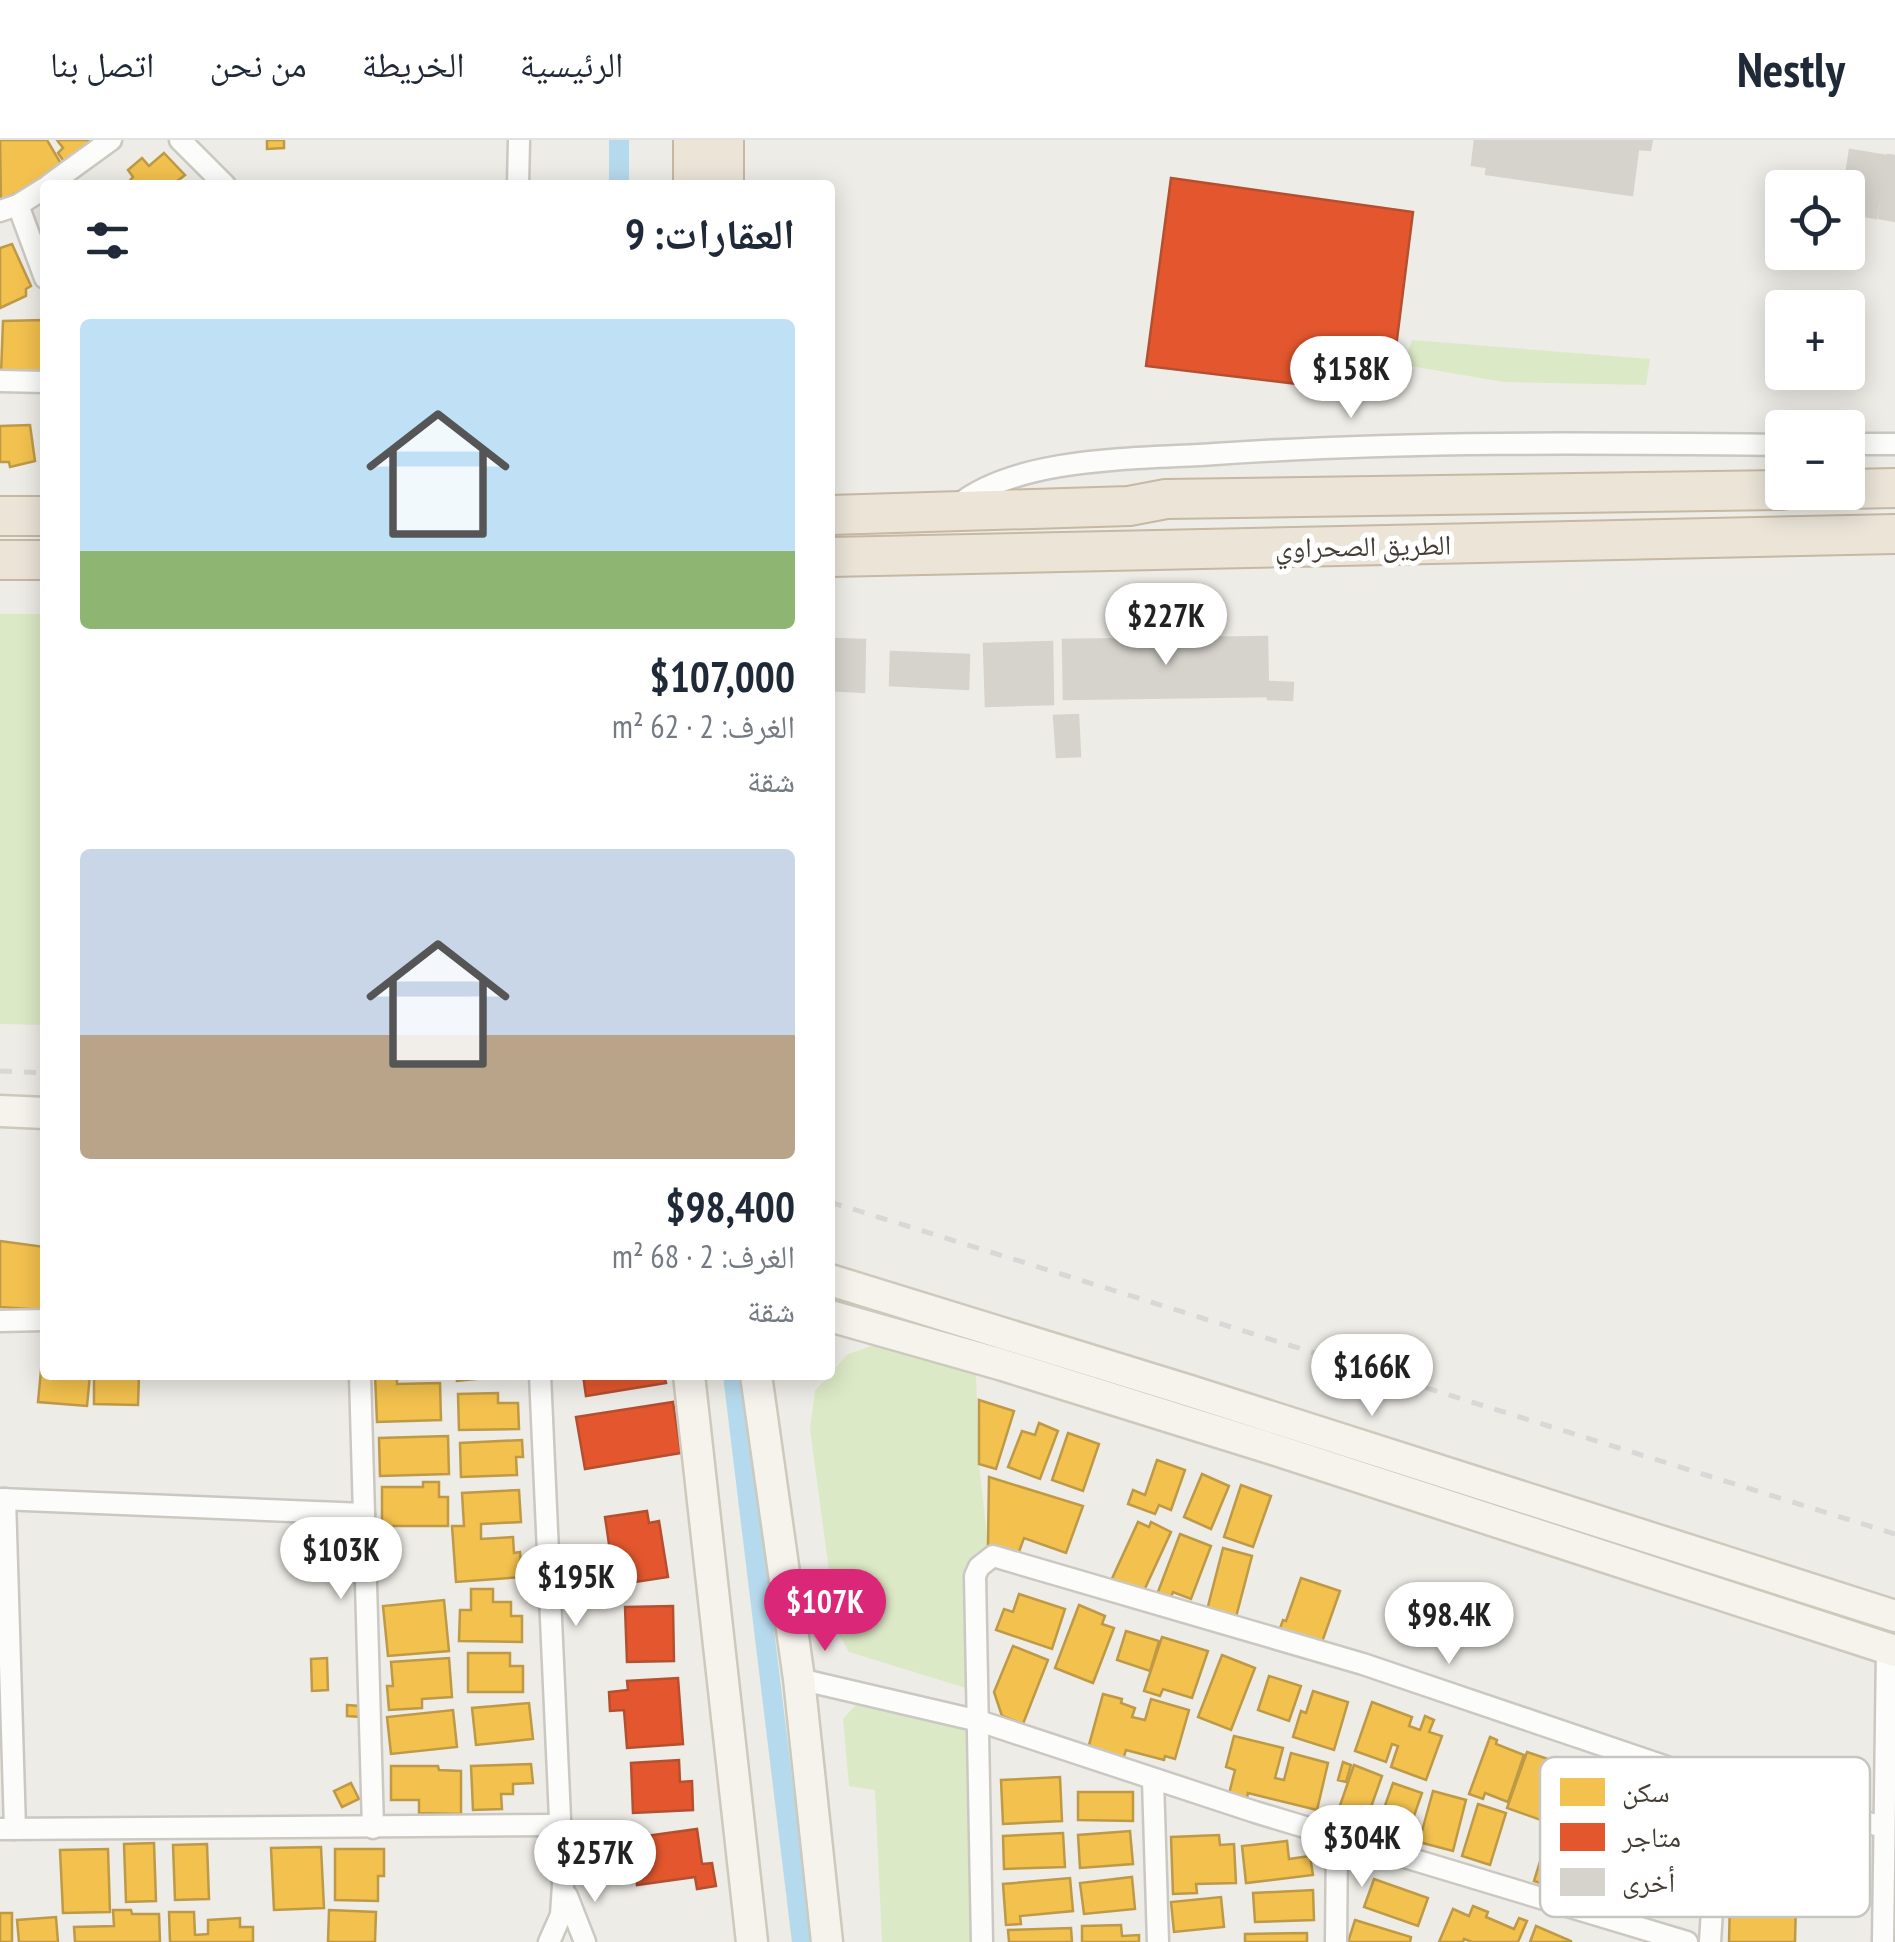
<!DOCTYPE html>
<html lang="ar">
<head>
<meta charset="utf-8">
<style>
  body { margin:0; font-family:"PT Sans Narrow","Noto Naskh Arabic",sans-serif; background:#f6f6f7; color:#1f2937; direction:rtl; height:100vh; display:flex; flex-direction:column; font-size:38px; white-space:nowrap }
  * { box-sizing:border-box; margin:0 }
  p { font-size:32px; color:#747a83 }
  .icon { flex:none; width:55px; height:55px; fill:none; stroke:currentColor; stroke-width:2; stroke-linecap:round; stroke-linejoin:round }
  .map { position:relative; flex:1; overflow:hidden; direction:ltr }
  .drawer { position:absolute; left:40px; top:40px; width:795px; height:1200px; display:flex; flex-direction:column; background:#fff; border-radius:10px; box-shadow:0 5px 25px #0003; direction:rtl }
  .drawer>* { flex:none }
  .buttons { position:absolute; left:1765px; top:30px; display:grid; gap:20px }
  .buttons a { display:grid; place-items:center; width:100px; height:100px; border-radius:10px; background:#fff; box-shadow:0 5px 25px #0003; font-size:50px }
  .price { position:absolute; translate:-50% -85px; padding:0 22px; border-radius:35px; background:#fff; color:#222; font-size:32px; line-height:65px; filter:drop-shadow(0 2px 5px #0008) }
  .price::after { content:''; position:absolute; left:50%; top:60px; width:30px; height:22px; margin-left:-15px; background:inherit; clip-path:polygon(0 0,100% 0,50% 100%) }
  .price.selected { background:#db2777; color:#fff }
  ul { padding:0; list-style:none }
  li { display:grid; align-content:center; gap:20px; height:530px; padding:0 40px }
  li span { display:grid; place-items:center; height:310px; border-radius:10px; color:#555 }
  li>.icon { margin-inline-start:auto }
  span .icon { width:180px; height:180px; fill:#fffc; stroke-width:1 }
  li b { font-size:42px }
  h2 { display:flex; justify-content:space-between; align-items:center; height:120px; padding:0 40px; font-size:42px }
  header { display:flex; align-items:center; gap:60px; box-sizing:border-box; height:140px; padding:0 50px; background:#fff; border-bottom:2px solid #e0e1e3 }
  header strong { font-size:48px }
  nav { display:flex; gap:55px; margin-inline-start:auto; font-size:35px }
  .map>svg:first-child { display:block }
</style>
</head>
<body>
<header>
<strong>Nestly</strong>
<nav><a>الرئيسية</a><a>الخريطة</a><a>من نحن</a><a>اتصل بنا</a></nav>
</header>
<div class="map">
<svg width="1895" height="1802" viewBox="0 0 1895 1802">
  <rect width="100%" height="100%" fill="#eeece6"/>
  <g fill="#dce9c6">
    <polygon points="1412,200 1650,219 1646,245 1504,242 1404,225"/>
    <polygon points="0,474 45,474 45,885 0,884"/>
    <polygon points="894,1205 976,1234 979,1324 988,1406 987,1539 969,1549 849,1512 837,1491 810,1289 815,1251 848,1214 872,1206"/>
    <polygon points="860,1560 970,1589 981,1802 882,1802 875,1650 849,1646 843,1579"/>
  </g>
  <g fill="#f2c14e" stroke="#be9946" stroke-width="2.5">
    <polygon points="0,0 47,0 63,27 1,61"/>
    <polygon points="57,0 88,0 92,10 69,29 58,13 63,8"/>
    <polygon points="267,0 284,0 284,8 267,9"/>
    <polygon points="164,13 185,35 176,42 178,45 126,45 133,37 128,30 142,18 149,26"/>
    <polygon points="12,104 31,146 26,149 26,156 0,168 0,108"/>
    <polygon points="43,180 42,233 1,234 3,181"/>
    <polygon points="30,285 35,321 10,327 9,322 0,322 0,286"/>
    <polygon points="0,1101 45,1107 45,1170 0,1167"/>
    <polygon points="43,1209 45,1235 90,1235 87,1266 38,1262"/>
    <polygon points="94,1235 139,1235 138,1265 94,1264"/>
    <polygon points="375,1235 397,1235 397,1244 440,1243 441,1280 377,1282"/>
    <polygon points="456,1235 515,1235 457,1241"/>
    <polygon points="498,1253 498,1263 518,1263 519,1289 459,1290 458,1254"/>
    <polygon points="979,1260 1014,1271 996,1329 979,1324"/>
    <polygon points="1039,1283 1058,1291 1040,1339 1008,1327 1022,1291 1035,1295"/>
    <polygon points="1068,1293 1099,1304 1083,1351 1052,1340"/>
    <polygon points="448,1296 449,1334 380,1336 379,1298"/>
    <polygon points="522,1300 523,1317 516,1317 517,1335 461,1337 460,1303"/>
    <polygon points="1157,1320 1185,1330 1171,1370 1159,1365 1155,1374 1128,1364 1133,1350 1145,1355"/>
    <polygon points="1202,1334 1229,1346 1211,1389 1184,1377"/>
    <polygon points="989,1337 1083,1366 1066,1413 1024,1398 1017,1417 988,1405"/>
    <polygon points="423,1342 439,1342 439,1357 448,1357 448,1386 382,1386 382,1347 423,1347"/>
    <polygon points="1241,1345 1271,1356 1253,1407 1224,1397"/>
    <polygon points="519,1350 521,1382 481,1384 481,1399 513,1397 514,1413 520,1412 522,1437 456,1442 452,1386 464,1386 462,1353"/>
    <polygon points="1138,1382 1149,1387 1151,1382 1171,1392 1141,1457 1110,1443"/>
    <polygon points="1180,1394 1211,1406 1191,1459 1173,1452 1169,1462 1156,1457"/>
    <polygon points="1223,1408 1252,1416 1236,1477 1207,1470"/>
    <polygon points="1301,1438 1340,1451 1321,1505 1279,1491 1283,1480 1286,1481"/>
    <polygon points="471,1449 493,1449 493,1462 511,1462 511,1476 522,1476 522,1502 459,1501 460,1470 471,1470"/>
    <polygon points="1019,1454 1065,1469 1052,1509 996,1490 1004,1469 1013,1472"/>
    <polygon points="444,1460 449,1511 388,1516 383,1466"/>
    <polygon points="1079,1465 1105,1476 1102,1484 1114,1488 1093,1543 1055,1528"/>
    <polygon points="1126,1491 1159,1501 1150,1531 1117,1520"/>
    <polygon points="1162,1497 1208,1511 1192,1558 1163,1549 1160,1556 1144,1551"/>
    <polygon points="1013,1506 1048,1520 1023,1584 1002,1576 994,1552"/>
    <polygon points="468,1513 510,1513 510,1526 523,1526 523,1552 468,1552"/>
    <polygon points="1222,1515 1255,1528 1231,1590 1198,1577"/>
    <polygon points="327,1518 328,1550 312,1551 311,1519"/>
    <polygon points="449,1518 452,1557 422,1559 422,1568 389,1570 387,1546 393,1546 391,1522"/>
    <polygon points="1269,1536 1301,1546 1289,1581 1258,1570"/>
    <polygon points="1313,1551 1348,1562 1334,1610 1293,1597 1301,1571 1306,1573"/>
    <polygon points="1103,1554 1122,1559 1121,1563 1135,1568 1132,1577 1145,1580 1151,1559 1189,1570 1175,1619 1165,1616 1164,1620 1126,1610 1121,1626 1086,1616"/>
    <polygon points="1372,1562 1412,1577 1409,1586 1420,1590 1425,1576 1434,1580 1429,1592 1442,1596 1426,1640 1391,1627 1398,1606 1392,1604 1386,1622 1355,1611"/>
    <polygon points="529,1563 533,1599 476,1605 472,1568"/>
    <polygon points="347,1565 360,1566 360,1577 347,1576"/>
    <polygon points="453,1570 457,1607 391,1614 387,1577"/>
    <polygon points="1234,1596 1283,1608 1275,1638 1284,1640 1291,1613 1328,1623 1317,1670 1248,1653 1246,1662 1228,1658 1235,1630 1226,1627"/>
    <polygon points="1490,1597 1497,1600 1496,1604 1524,1615 1508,1662 1485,1653 1483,1659 1469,1654"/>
    <polygon points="1527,1612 1557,1622 1554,1630 1569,1636 1552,1684 1507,1668"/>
    <polygon points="1343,1622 1351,1625 1346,1642 1338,1640"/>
    <polygon points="531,1624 533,1643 513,1644 513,1654 501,1654 502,1669 473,1670 471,1626"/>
    <polygon points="1354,1625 1382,1636 1364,1687 1336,1677"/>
    <polygon points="391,1626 438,1626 439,1630 461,1631 461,1674 419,1673 419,1660 391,1660"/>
    <polygon points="1060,1637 1062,1681 1003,1684 1001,1640"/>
    <polygon points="351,1643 359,1659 342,1667 334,1651"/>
    <polygon points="1393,1643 1422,1653 1406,1699 1377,1688"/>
    <polygon points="1433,1651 1466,1660 1453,1711 1419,1702"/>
    <polygon points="1078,1652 1133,1652 1133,1681 1078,1680"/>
    <polygon points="1478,1664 1506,1673 1490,1725 1462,1716"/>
    <polygon points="1551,1686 1633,1713 1622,1749 1609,1745 1607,1752 1592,1746 1588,1759 1534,1741"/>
    <polygon points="1130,1691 1133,1724 1080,1728 1078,1695"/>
    <polygon points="1063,1693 1065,1727 1004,1729 1003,1696"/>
    <polygon points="1219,1695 1220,1705 1234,1704 1236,1743 1196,1744 1197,1753 1173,1754 1171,1697"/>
    <polygon points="1287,1701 1289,1719 1310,1716 1313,1735 1246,1743 1242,1706"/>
    <polygon points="154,1703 156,1761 126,1762 124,1704"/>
    <polygon points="207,1704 209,1759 175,1760 173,1705"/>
    <polygon points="321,1707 324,1768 274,1770 271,1708"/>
    <polygon points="108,1709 110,1772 63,1773 60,1710"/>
    <polygon points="335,1709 384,1709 384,1736 378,1736 378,1761 335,1760"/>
    <polygon points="1132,1737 1135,1769 1084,1774 1080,1743"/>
    <polygon points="1070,1738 1073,1771 1020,1776 1021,1784 1006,1785 1003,1744"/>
    <polygon points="1374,1739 1428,1758 1418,1786 1364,1767"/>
    <polygon points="1313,1750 1314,1780 1255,1782 1253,1753"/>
    <polygon points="1221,1757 1224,1787 1174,1792 1171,1762"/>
    <polygon points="1730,1760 1796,1762 1795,1802 1729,1802"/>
    <polygon points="1473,1766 1488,1772 1486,1777 1514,1789 1519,1778 1527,1781 1518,1802 1472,1802 1464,1799 1463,1802 1439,1802 1453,1769 1469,1776"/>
    <polygon points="113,1770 131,1770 132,1774 159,1774 160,1802 75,1802 74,1787 114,1786"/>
    <polygon points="329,1770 376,1772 375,1802 328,1802"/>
    <polygon points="169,1772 194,1772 195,1795 208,1794 208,1780 240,1778 240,1787 253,1787 253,1802 170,1802"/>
    <rect x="0" y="1773" width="12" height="29"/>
    <polygon points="56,1777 58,1802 19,1802 17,1780"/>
    <polygon points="1355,1780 1411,1797 1410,1802 1348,1802"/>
    <polygon points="1121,1785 1122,1796 1139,1795 1139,1802 1082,1802 1082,1786"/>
    <polygon points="1536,1786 1571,1801 1571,1802 1530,1802"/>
    <polygon points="1071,1788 1072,1802 1009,1802 1008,1790"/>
    <polygon points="1307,1793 1307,1802 1245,1802 1245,1794"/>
  </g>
  <g fill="#e4572e" stroke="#b44f30" stroke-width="2.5">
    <polygon points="1171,38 1413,72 1390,255 1146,226"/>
    <polygon points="583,1235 664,1235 666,1243 586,1256"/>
    <polygon points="673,1262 681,1313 585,1329 576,1277"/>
    <polygon points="647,1371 649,1383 659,1381 668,1437 615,1445 605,1377"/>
    <polygon points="673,1466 674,1521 627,1522 625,1467"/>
    <polygon points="678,1538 683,1604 627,1608 624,1570 610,1571 609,1552 628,1550 627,1541"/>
    <polygon points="679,1620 680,1642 692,1641 693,1670 633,1673 631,1623"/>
    <polygon points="697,1689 702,1724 712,1723 716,1746 697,1749 695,1737 637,1745 631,1698"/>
  </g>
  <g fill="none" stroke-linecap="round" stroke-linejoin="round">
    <g stroke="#b6daed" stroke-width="20">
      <polyline points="619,0 619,45"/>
      <polyline points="733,1235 802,1802"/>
    </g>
  </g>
  <g fill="#d6d3cd" stroke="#d6d3cc" stroke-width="2.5">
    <polygon points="1475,0 1652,0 1650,10 1638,9 1632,55 1486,34 1487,27 1472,25"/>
    <polygon points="1850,10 1887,16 1876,78 1848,73 1848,48 1844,48"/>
    <polygon points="1888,15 1895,16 1895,81 1879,78"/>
    <polygon points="1267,497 1268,556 1064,559 1063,500"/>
    <polygon points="830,499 865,500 864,552 830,550"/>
    <polygon points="1052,502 1053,564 986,566 984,504"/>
    <polygon points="891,512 969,515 968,549 890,545"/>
    <polygon points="1269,542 1293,543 1292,560 1268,559"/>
    <polygon points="1078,575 1080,616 1057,617 1054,576"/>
  </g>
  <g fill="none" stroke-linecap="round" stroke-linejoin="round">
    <g stroke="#cbc8c2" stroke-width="25">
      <g id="street">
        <polyline points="180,0 225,45"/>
        <polyline points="49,45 111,0"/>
        <polyline points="518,45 519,0"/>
        <polyline points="18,65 45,138"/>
        <polyline points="0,71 18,65 45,48"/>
        <polyline points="0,241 45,242"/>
        <polyline points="1848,304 1895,304"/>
        <path d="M958 365C1019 316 1140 319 1215 314 1404 301 1593 303 1782 305"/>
        <polyline points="0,1181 45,1180"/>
        <polyline points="360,1235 373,1688"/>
        <polyline points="540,1235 563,1745 561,1775 549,1802"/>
        <polyline points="0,1359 364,1374"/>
        <polyline points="5,1359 15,1689"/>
        <polyline points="799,1539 979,1581 1255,1672 1687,1802"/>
        <polyline points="1153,1640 1158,1802"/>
        <polyline points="0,1689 560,1685"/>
        <polyline points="567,1756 585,1802"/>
        <polyline points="982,1802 975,1436 979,1427 993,1416 1363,1524 1720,1645 1884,1687"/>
        <polyline points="1336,1802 1337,1698"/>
        <polyline points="1710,1802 1720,1645"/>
        <polyline points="1883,1802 1887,1509"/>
      </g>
    </g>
    <g stroke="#cec9bd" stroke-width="35">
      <g id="secondary">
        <polyline points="0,971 45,973"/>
        <polyline points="830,1140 1190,1251 1895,1476"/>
        <polyline points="830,1176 1003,1225 1276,1310 1895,1511"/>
        <polyline points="689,1235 752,1802"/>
        <polyline points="756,1235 799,1539 827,1802"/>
      </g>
    </g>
    <g stroke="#c6b8a2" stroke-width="42">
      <g id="highway">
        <polyline points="693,0 693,45"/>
        <polyline points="724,45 724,0"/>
        <polyline points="1848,349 1895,348"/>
        <polyline points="830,375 1129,366 1166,359 1782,350"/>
        <polyline points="0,376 45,376"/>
        <polyline points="830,417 1895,394"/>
        <polyline points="0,420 45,420"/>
      </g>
    </g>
    <use href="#street" stroke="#fcfcfb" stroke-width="20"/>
    <use href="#secondary" stroke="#f6f3ed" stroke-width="30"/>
    <use href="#highway" stroke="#ebe4d7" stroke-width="38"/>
    <g stroke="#d8d8d7" stroke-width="5" stroke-dasharray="12 12" stroke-linecap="butt">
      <polyline points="0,931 45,933"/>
      <polyline points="830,1062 1895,1394"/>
    </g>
  </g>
  <g text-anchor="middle" stroke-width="10" stroke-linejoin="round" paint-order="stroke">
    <g font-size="28" fill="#443d34" stroke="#fff">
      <text transform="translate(1363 406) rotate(-1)" y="10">الطريق الصحراوي</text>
    </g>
  </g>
  <rect x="1540" y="1617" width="330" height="160" rx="15" fill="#fff" stroke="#c7c5c2" stroke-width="2.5"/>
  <rect x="1560" y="1638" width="45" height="28" fill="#f2c14e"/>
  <rect x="1560" y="1683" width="45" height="28" fill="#e4572e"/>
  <rect x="1560" y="1728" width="45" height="28" fill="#d6d3cd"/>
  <g font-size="28" fill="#443d34">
    <text x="1622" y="1662">سكن</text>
    <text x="1622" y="1707">متاجر</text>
    <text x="1622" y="1752">أخرى</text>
  </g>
</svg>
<div class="buttons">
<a><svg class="icon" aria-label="locate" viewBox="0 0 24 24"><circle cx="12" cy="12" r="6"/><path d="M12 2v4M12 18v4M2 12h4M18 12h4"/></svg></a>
<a>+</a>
<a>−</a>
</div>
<b class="price" style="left:1351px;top:281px">$158K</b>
<b class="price" style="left:1166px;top:528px">$227K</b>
<b class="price" style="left:1372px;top:1279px">$166K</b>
<b class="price" style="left:341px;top:1462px">$103K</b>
<b class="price" style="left:576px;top:1489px">$195K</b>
<b class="price selected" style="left:825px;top:1514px">$107K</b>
<b class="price" style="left:1449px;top:1527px">$98.4K</b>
<b class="price" style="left:1362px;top:1750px">$304K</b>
<b class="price" style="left:595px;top:1765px">$257K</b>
<section class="drawer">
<h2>العقارات: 9<svg class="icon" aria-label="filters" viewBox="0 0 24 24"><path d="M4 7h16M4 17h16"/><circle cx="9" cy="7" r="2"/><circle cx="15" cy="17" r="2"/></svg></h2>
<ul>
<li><span style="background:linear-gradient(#bfe0f5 75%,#8fb573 0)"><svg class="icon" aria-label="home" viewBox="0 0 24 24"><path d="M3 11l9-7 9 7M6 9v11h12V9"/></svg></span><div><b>$107,000</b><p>الغرف: 2 · 62 m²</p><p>شقة</p></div></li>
<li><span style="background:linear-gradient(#c9d6e8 60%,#b9a48a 0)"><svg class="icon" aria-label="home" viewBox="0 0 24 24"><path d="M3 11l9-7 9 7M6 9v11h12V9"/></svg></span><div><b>$98,400</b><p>الغرف: 2 · 68 m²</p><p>شقة</p></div></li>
</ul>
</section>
</div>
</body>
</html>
